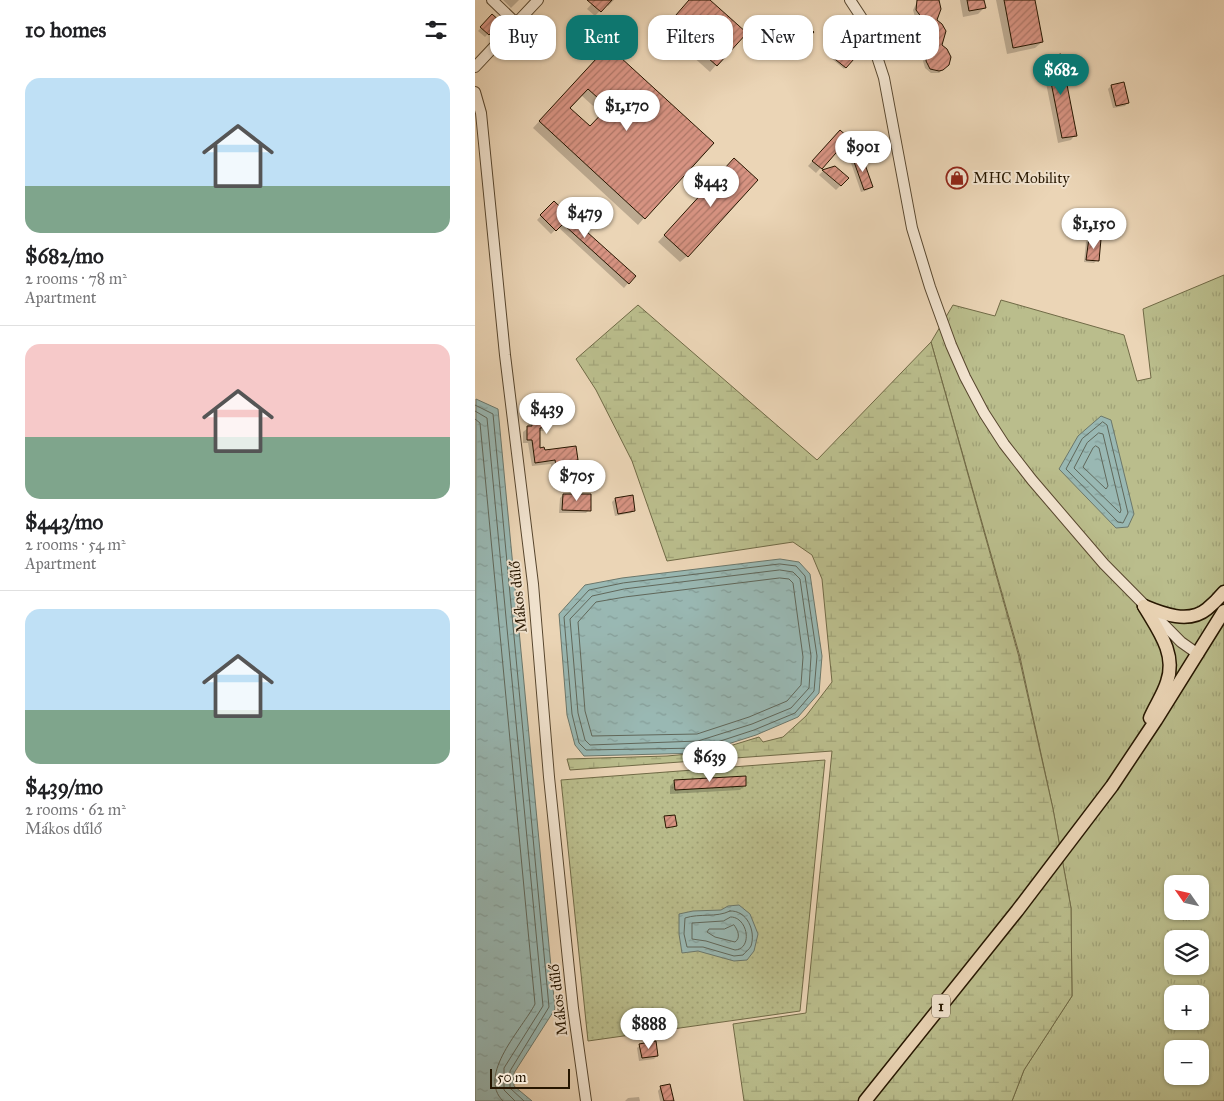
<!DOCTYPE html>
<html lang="en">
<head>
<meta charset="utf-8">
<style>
  body { margin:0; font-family:"IM FELL Great Primer",serif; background:#f2f2f2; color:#202124; height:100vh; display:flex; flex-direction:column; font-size:19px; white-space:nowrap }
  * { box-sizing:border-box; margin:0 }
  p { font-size:16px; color:#757577 }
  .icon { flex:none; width:28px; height:28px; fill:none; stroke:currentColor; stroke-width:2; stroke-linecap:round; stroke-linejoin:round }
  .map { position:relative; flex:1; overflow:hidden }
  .panel { display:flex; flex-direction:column; background:#fff; width:475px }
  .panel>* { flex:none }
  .hud { position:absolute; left:15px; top:15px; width:475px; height:45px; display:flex; gap:10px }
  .needle { width:32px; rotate:304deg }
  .tools { position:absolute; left:689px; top:875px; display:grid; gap:10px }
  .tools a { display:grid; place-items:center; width:45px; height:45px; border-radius:10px; background:#fff; box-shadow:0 1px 4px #0004; font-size:25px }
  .scale { position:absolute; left:15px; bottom:12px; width:80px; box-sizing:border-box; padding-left:5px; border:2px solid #261600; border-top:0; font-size:14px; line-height:18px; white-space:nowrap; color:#261600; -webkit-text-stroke:4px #f2e4d0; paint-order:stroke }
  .price { position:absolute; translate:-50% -42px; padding:0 11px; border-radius:18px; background:#fff; color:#222; font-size:16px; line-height:32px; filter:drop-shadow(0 1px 2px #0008) }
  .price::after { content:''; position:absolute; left:50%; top:30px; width:15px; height:11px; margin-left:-8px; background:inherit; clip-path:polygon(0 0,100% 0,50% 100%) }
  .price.active { background:#0f766e; color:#fff }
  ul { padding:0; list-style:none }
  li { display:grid; align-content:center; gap:10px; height:265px; padding:0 25px }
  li+li { border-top:1px solid #e0e0e0 }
  li span { display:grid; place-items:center; height:155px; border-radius:15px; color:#555 }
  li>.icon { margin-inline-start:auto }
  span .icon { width:90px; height:90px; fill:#fffc; stroke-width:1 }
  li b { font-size:21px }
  h2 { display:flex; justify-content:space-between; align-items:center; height:60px; padding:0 25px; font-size:21px }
  .chip { padding:0 18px; border-radius:15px; background:#fff; box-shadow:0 1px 4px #0004; font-size:18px; line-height:45px }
  .chip.active { background:#0f766e; color:#fff }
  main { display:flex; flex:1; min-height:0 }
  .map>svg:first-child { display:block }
</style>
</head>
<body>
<main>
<section class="panel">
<h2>10 homes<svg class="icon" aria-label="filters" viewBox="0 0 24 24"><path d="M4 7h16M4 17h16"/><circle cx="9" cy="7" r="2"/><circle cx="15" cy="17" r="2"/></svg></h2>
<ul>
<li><span style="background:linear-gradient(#bfe0f5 70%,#7fa58c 0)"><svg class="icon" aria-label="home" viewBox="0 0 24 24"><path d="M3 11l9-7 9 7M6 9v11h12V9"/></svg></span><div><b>$682/mo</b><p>2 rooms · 78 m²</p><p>Apartment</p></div></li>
<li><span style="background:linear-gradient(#f6c9c9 60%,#7fa58c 0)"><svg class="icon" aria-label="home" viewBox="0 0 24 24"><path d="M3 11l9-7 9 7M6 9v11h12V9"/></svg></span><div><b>$443/mo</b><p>2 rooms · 54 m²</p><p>Apartment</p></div></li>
<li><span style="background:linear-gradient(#bfe0f5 65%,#7fa58c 0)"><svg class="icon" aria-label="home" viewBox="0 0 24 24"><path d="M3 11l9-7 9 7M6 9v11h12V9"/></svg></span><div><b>$439/mo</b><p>2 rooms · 62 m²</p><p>Mákos dűlő</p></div></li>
</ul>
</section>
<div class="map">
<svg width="749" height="1101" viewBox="0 0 749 1101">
  <defs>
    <pattern id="grass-tufts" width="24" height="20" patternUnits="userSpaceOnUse" patternTransform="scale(1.25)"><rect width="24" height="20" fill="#babd8c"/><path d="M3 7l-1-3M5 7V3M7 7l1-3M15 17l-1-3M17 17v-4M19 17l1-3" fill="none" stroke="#a0a277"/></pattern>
    <pattern id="wetland-marsh" width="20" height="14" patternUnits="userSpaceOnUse" patternTransform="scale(1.25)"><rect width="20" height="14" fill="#babd8c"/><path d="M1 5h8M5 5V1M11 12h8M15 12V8" fill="none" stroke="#a0a277"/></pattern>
    <pattern id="park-dots" width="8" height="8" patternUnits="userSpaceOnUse" patternTransform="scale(1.25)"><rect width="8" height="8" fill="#babd8c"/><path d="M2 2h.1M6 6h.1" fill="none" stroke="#a0a277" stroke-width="1.8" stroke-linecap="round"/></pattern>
    <pattern id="water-ripples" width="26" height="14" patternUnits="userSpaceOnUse" patternTransform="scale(1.25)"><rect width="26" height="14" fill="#99b8b3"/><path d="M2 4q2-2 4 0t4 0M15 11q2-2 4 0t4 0" fill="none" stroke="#849d98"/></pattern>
    <pattern id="building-hatch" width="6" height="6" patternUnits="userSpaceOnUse" patternTransform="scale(1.25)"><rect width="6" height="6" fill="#d79382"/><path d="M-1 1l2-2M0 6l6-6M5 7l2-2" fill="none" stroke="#ae7768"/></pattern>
  </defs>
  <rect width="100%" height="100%" fill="#ebd5b6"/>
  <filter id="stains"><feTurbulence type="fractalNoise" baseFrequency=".004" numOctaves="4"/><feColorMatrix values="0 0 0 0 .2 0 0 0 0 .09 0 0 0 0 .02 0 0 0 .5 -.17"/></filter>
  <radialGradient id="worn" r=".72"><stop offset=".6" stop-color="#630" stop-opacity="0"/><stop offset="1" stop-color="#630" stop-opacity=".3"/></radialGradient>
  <path fill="url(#grass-tufts)" stroke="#706a46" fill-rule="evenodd" d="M749 275V1101H537L549 1070 597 996 596 908 578 809 545 657 456 342 478 305 520 316 526 300 649 335 662 381 676 378 668 309ZM698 884H725V911H698ZM698 939H725V966H698ZM698 994H725V1021H698ZM698 1049H725V1076H698Z"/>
  <polygon fill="url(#wetland-marsh)" stroke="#706a46" points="163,305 342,460 456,342 544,657 578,809 596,908 597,996 549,1070 537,1101 269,1101 258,1024 331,1013 357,751 95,770 92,759 192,756 235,752 284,737 288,742 308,737 331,716 357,682 347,579 337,555 318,542 192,561 157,461 121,390 101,359"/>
  <polygon fill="url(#park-dots)" stroke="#706a46" points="350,760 325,1011 113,1041 86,780"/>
  <g fill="url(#water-ripples)" stroke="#6b776b">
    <polygon points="1,399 23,409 80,1009 39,1073 39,1086 57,1101 0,1101"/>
    <polygon points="626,416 636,420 659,514 653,527 641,528 584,469 603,436"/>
    <polygon points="305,559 324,562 335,574 347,656 344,693 323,717 281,735 225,753 109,756 100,745 92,715 84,614 110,585 147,578"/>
    <polygon points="264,905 275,914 283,934 279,951 272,960 259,961 223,951 207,953 204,934 204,914 218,911 246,910 253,906"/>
  </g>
  <g fill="#0003" fill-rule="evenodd">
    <polygon points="28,0 44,0 36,8"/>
    <polygon points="120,0 139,0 133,6 131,4 120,16 112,9"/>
    <polygon points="215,0 233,0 241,65 235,72 188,30"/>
    <polygon points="443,0 462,0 460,21 470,68 464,73 456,73 450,68 448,61 453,52 445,43 443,36 448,26 440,17 438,10"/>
    <polygon points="485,0 508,0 509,8 503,14 488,17"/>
    <polygon points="521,0 559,0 567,42 560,48 532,54"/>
    <polygon points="17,16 24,22 10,37 3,31"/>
    <polygon points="328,24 337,32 329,41 320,33"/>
    <polygon points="364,49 377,59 369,69 356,58"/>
    <path d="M126 54 169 218 163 225 58 128ZM106 95 127 114 115 128 94 108Z"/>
    <polygon points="572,58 600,135 596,140 583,143 567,63"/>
    <polygon points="636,86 653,102 650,106 638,108 633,89"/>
    <polygon points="360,136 372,138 341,173 333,166"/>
    <polygon points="379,160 396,187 393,190 386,192 376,163"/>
    <polygon points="253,167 212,256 205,262 183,242"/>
    <polygon points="348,171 365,186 361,190 344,175"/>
    <polygon points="79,202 159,276 149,288 83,227 76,234 62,220"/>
    <polygon points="614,239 622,260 619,263 609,262 611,242"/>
    <polygon points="65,396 78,412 72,416 72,427 68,431 63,431 64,449 69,452 102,460 98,464 89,465 90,470 86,474 78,476 76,464 57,466 53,443 48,443 48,432 53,428 53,404"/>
    <polygon points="88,495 114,510 111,513 84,513 85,498"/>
    <polygon points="140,499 159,510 156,513 140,516 137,502"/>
    <polygon points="200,781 270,785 265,790 195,794 195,786"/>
    <polygon points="165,1045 182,1056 179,1059 164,1061 162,1048"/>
    <polygon points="186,1087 198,1101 185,1101 183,1091"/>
    <polygon points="164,1097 165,1101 150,1101 153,1098"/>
  </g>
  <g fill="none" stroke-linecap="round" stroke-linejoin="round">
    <g stroke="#60675a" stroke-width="1">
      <polyline points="0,405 18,414 74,1007 35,1071 35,1088 49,1101"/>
      <polyline points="0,411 12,418 68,1006 29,1068 29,1090 40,1101"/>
      <path d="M0 419 5 423 60 1004C48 1028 1 1075 28 1101"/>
      <polygon points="628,422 632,425 653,513 648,523 643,522 591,469 607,439"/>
      <polygon points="624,433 628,434 646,510 645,513 599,468 612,443"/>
      <polygon points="621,446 624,448 633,486 631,489 608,467 618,448"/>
      <polygon points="305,564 321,566 330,576 342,656 339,691 320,713 279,730 224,748 111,750 104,743 97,714 89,617 114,590 148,583"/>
      <polygon points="305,570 318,572 325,579 336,656 334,688 316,708 277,724 223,741 115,745 110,740 103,713 95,619 117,596 149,589"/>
      <polygon points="305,578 314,579 318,583 328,657 326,685 312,701 274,717 222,734 117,736 110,711 103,622 121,602 150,597"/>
      <path d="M255 911C272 910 281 931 276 946 274 950 270 952 268 955L259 956 228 947H212L209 934 210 918C225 913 241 918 255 911Z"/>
      <path d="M256 917C273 917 278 949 260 950L231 941 217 939V923L248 921Z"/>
      <path d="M259 925C263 930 266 938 260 942L240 937 232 932 234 929H249Z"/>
    </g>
  </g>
  <g fill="url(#building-hatch)" stroke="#261600" fill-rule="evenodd">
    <polygon points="112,0 137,0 126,12"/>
    <polygon points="214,0 235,0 272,33 242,66 194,23"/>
    <polygon points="442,0 464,0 466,9 462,20 467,24 471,31 467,45 472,49 476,57 474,65 468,70 464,71 455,69 451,61 452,53 455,49 446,36 446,28 450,22 441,10"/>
    <polygon points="492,0 509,0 511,8 494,11"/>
    <polygon points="529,0 560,0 568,42 538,48"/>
    <polygon points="17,14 26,22 14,35 5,27"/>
    <polygon points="328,22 339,32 333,39 322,29"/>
    <path d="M133 46 239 143 170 219 64 121ZM113 89 133 107 115 126 95 108Z"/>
    <polygon points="364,47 379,59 371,68 356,56"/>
    <polygon points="586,54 602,136 587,138 571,57"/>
    <polygon points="649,82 654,103 641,106 636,85"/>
    <polygon points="365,130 374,138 347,169 337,161"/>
    <polygon points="387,156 398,187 389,190 378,159"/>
    <polygon points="259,158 283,180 213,257 189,235"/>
    <polygon points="360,166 374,178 366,186 347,170"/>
    <polygon points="79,201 102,223 161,276 154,284 88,224 81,231 65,215"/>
    <polygon points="614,238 626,239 624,261 611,260"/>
    <polygon points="65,395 79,395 80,413 73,413 74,427 65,428 65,448 69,447 70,450 101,446 103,460 90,462 91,471 82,472 80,460 60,463 57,440 52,440 52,426 57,426 56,399 65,399"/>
    <polygon points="88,494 116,494 116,511 87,510"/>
    <polygon points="158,495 160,511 143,514 140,498"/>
    <polygon points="271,776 271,786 200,790 199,780"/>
    <polygon points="200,815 202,826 191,828 189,816"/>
    <polygon points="181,1041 183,1056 167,1058 164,1044"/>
    <polygon points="195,1084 199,1101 189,1101 185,1086"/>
  </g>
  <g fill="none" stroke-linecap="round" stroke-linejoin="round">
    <g stroke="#57462e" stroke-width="12">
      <g id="minor">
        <polyline points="17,0 41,23"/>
        <polyline points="375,0 392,26 409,78 437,228 455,287 476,345 490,377 509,413 529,444 557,480 629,564 706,642 723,654"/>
        <polyline points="0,67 63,0"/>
        <polyline points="0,92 6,113 30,355 58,584 74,777 98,1008 111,1101"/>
      </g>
    </g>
    <g stroke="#261600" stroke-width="15">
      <g id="major">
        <path d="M669 606C683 630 702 654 692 682 688 695 680 706 675 718"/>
        <path d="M669 606C688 614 714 624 732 609 738 604 744 598 749 592"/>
        <polyline points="390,1101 542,911 637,786 681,720 749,611"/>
      </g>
    </g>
    <use href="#minor" stroke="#f2e4d0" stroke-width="10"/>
    <use href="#major" stroke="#ebd5b6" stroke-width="12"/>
  </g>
  <defs>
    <g id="shop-ring" transform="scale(1.125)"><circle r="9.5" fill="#f2e4d0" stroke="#8f2418" stroke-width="1.5"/><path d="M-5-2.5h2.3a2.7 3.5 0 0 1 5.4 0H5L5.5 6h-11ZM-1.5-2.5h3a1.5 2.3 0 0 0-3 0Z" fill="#8f2418"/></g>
  </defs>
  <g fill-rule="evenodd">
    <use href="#shop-ring" x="482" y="178"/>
  </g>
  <g text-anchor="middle" stroke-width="4" stroke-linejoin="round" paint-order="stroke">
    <rect fill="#f2e4d0" stroke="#63543e" stroke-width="1" x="457" y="994.5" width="18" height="23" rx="4"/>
    <g font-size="14" font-weight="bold" fill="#261600">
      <text x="466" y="1011">1</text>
    </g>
    <g font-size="15" fill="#261600" stroke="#f2e4d0" text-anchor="start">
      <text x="498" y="183">MHC Mobility</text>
    </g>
    <g font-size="15" fill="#261600" stroke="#f2e4d0">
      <text transform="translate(43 597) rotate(-96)" y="5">Mákos dűlő</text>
      <text transform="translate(83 1000) rotate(-97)" y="5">Mákos dűlő</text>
    </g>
  </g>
  <rect width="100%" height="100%" filter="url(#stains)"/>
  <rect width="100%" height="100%" fill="url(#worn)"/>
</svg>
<div class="tools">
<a><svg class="needle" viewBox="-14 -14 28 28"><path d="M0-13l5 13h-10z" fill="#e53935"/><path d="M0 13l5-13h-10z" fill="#757577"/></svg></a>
<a><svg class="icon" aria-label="layers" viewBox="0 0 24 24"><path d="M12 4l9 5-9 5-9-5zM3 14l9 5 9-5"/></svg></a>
<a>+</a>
<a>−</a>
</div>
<div class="scale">50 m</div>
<b class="price active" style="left:586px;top:96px">$682</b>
<b class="price" style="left:152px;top:132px">$1,170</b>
<b class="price" style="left:388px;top:173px">$901</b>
<b class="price" style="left:236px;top:208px">$443</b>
<b class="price" style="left:110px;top:239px">$479</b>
<b class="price" style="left:619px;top:250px">$1,150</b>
<b class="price" style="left:72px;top:435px">$439</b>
<b class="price" style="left:102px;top:502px">$705</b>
<b class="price" style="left:235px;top:783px">$639</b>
<b class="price" style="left:174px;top:1050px">$888</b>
<div class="hud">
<a class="chip">Buy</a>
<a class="chip active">Rent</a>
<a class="chip">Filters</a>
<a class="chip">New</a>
<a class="chip">Apartment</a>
</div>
</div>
</main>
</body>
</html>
